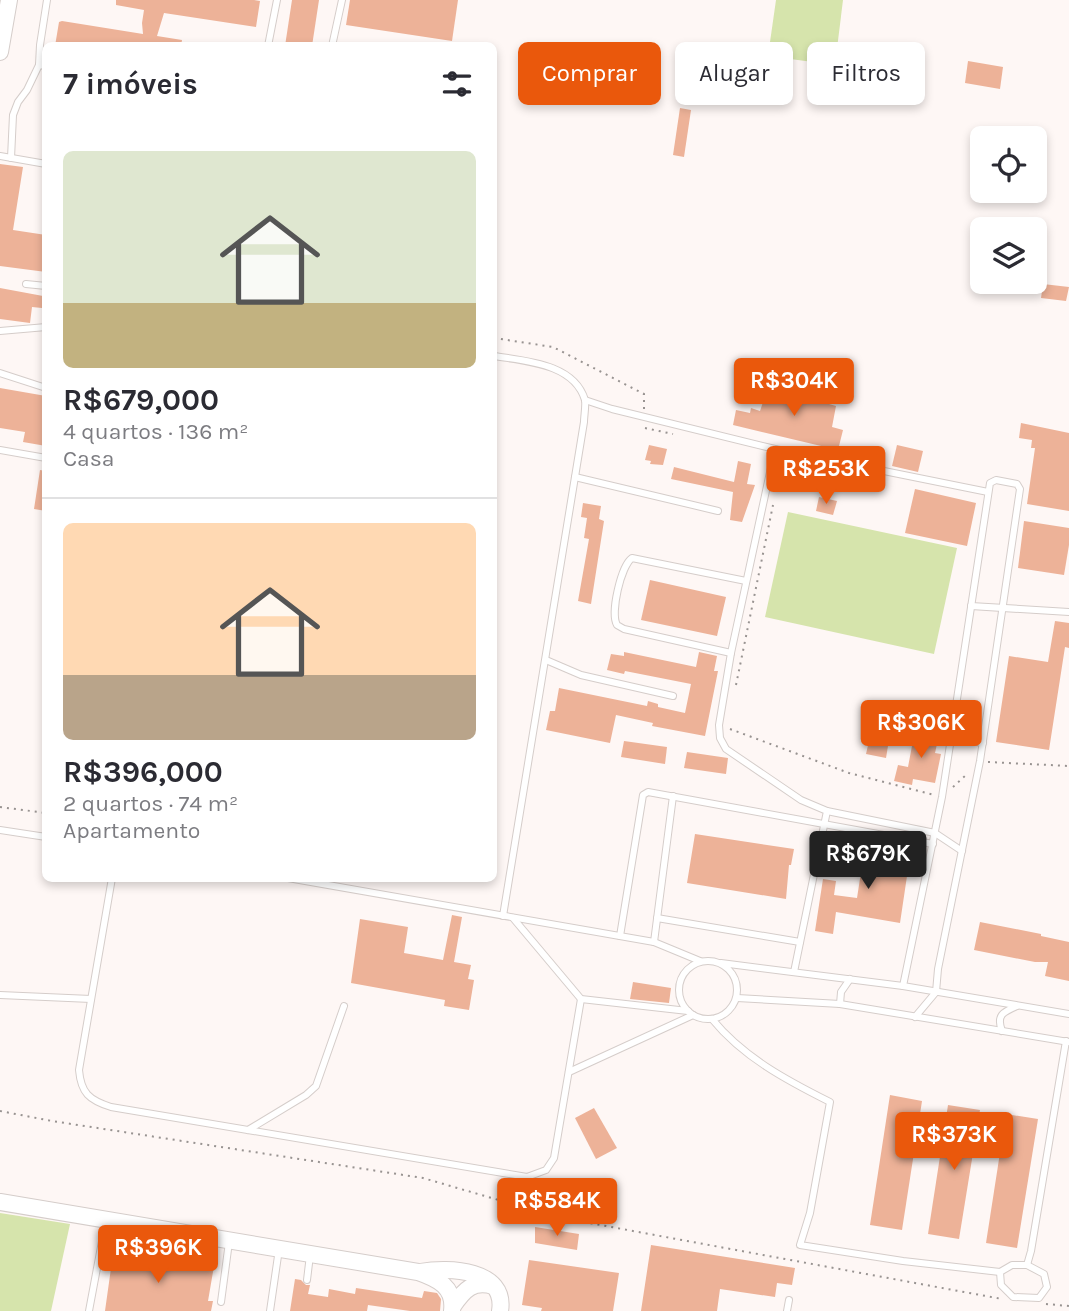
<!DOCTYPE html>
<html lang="pt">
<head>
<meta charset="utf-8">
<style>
  body { margin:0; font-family:Karla,sans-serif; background:#f2f2f3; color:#2b2b33; height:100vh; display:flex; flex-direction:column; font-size:26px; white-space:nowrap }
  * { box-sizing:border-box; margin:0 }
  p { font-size:23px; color:#7c7c81 }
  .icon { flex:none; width:38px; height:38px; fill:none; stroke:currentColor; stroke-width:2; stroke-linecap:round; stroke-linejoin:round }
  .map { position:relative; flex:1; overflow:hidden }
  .drawer { position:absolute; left:42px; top:42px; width:455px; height:840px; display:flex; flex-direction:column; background:#fff; border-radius:10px; box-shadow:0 4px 10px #0003 }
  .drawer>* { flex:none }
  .top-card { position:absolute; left:518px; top:42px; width:444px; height:63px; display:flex; gap:14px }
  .buttons { position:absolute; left:970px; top:126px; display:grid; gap:14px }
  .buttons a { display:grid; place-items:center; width:77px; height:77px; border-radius:10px; background:#fff; box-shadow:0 4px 10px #0003; font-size:35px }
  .price { position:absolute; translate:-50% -60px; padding:0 16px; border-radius:7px; background:#ea580c; color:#fff; font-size:23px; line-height:46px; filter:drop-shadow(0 2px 4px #0008) }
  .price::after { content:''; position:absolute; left:50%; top:42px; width:21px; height:16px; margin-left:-10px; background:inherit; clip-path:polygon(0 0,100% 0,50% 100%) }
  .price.active { background:#222; color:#fff }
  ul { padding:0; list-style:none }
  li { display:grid; align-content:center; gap:14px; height:371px; padding:0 21px }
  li+li { border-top:2px solid #e1e1e2 }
  li span { display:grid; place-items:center; height:217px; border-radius:10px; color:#555 }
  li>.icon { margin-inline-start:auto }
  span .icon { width:126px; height:126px; fill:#fffc; stroke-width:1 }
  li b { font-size:30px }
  h2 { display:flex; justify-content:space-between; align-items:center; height:84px; padding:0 21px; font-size:30px }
  .pill { padding:0 24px; border-radius:10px; background:#fff; box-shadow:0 4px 10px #0003; font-size:24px; line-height:63px }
  .pill.active { background:#ea580c; color:#fff }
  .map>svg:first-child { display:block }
</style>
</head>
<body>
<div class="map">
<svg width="1069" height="1311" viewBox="0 0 1069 1311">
  <rect width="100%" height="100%" fill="#fef7f5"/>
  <g fill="#d6e4ac">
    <polygon points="776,0 843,0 835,65 768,56"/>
    <polygon points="788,512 957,548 934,654 765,617"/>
    <polygon points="0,1213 70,1224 51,1311 0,1311"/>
  </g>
  <g fill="#edb298">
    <polygon points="116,0 254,0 260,1 256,27 164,13 157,36 182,40 181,46 55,46 59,22 62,21 143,34 142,23 144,10 116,5"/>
    <polygon points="292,0 319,0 312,46 285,46"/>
    <polygon points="350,0 458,0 452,41 346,25"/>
    <polygon points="968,61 1003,67 1000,89 965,83"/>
    <polygon points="680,108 691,110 684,157 673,155"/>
    <polygon points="0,164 23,167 13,230 46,235 46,272 0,266"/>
    <polygon points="1043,284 1069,287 1066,301 1041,298"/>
    <polygon points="0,288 43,296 42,308 32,307 30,323 0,319"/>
    <polygon points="768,387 783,390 784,388 830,399 829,404 836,406 832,427 843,430 838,450 733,425 736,410 750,413 751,408 760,411"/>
    <polygon points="0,388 46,396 46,446 23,442 25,432 0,428"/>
    <polygon points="1021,423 1069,433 1069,511 1027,504 1035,448 1031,448 1032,440 1019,438"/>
    <polygon points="649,445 667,449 663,465 650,464 651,461 645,460"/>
    <polygon points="897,445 923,451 918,472 892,466"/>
    <polygon points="738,461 751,464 747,484 755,485 742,522 730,520 733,492 671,479 674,467 734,482"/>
    <polygon points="40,470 46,471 46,511 34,509"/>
    <polygon points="915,489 976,503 967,546 905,533"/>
    <polygon points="819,497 837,501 833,515 816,511"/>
    <polygon points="583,503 601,506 599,519 604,521 591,604 578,601 589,539 584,538 587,518 581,517"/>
    <polygon points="1024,521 1069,528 1069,545 1064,575 1018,568"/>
    <polygon points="650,580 726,597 717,636 641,620"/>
    <polygon points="1055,621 1069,623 1069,648 1065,647 1049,750 996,742 1009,656 1048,662"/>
    <polygon points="624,652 696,667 699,652 717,656 714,671 718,671 705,736 652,726 653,723 616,715 610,743 546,730 550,711 555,711 559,688 647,706 648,701 658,704 658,707 685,713 691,684 625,671 624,674 607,670 611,654 624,656"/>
    <polygon points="915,730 939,735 935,753 941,754 935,783 913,779 912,785 894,781 898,765 908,767"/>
    <polygon points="624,741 667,747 665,764 621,757"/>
    <polygon points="869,741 888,746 886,758 866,754"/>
    <polygon points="687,752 728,758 726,774 684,768"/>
    <polygon points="695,834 794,849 791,865 789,865 786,899 687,883"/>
    <polygon points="854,848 910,856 900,923 836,912 833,934 815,931 823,879 836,881 834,895 857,898 862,866 852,865"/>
    <polygon points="452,915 462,917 454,962 471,965 468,979 474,980 469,1010 444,1006 445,1000 351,983 360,919 408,927 404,953 443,960"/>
    <polygon points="980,922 1041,934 1041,936 1069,942 1069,981 1045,976 1048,962 1035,962 974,950"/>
    <polygon points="633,982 671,988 669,1003 630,999"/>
    <polygon points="890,1095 922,1101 902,1230 870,1225"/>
    <polygon points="948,1105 980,1110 959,1239 928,1234"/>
    <polygon points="594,1108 617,1148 596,1159 575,1118"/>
    <polygon points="1006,1114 1038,1119 1017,1248 986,1243"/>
    <polygon points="535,1227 579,1234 577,1250 535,1243"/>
    <polygon points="651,1245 795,1268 792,1285 777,1283 775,1297 720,1289 717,1311 641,1311"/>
    <polygon points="113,1254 149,1260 149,1256 214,1266 208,1301 213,1301 211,1311 105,1311"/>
    <polygon points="529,1260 619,1273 613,1311 541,1311 542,1308 522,1305"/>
    <polygon points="295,1279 301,1280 306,1285 310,1285 308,1294 328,1297 329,1289 355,1294 356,1288 422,1298 424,1291 437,1293 441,1299 440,1311 410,1311 368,1305 367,1311 290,1311"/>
  </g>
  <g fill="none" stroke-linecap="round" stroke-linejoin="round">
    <g stroke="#d5cdca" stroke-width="8">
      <g id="service">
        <polyline points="268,46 277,0"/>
        <polyline points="332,46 342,0"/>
        <polyline points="46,66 39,65 40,45 47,0"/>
        <polyline points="0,156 46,164"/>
        <polyline points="11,158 13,115 18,102 27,90 39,65"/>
        <polyline points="26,284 46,286"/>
        <polyline points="0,331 46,327"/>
        <path d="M494 356C524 361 574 363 585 400 586 406 584 416 584 422L503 916"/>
        <polyline points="0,373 46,388"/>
        <polyline points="585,400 612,409 775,449 988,492"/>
        <polyline points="775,449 731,653 719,725 720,738 726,749 801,800 827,811 794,972"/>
        <polyline points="0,450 46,458"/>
        <polyline points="575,477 718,511"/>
        <polyline points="971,606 1069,612"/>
        <path d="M731 653 624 629 617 625C610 613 621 566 632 558L746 581"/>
        <polyline points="546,660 581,675 673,696"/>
        <polyline points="951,738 983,743"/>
        <polyline points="827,811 935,833 962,851"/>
        <polyline points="0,830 46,837"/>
        <path d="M112 878 79 1070C81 1093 89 1100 111 1107L527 1177 546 1170 554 1158 581 999"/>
        <polyline points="288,878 654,942 700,961"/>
        <polyline points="513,918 581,999 688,1011"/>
        <polyline points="657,918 800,942"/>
        <polyline points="620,936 643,795 648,792 933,844"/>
        <polyline points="654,942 673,796"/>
        <circle cx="708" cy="990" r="29"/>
        <polyline points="721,963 903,986 1069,1014"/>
        <polyline points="903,986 942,797 990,483 996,480 1017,484 1020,489 980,761 938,969 936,992 915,1017"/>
        <polyline points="0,995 91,999"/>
        <polyline points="737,998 840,1004 1069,1042"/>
        <polyline points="840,1004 841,992 850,979"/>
        <path d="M712 1019C743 1057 786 1080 830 1102L810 1213 800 1245 903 1261 1000 1272"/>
        <path d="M1002 1031C996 1015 1003 1012 1017 1006"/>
        <polyline points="569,1072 693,1015"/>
        <polyline points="248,1130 306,1095 316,1086 344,1006"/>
        <polygon points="1012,1265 1027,1265 1044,1274 1047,1287 1039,1298 1013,1297 1001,1285 1000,1272"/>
        <polyline points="1027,1265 1031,1251 1066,1041"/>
        <polyline points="307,1280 310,1255"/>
        <polyline points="221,1302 229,1242"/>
        <polyline points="89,1311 106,1220"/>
        <polyline points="270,1311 279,1249"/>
        <polyline points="787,1311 789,1300"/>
      </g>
    </g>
    <g stroke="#d5cdca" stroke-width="18">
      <g id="tertiary">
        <polyline points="0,52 9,0"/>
        <path d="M0 1202 418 1272C438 1279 455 1287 452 1311"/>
        <path d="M420 1272C449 1267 507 1269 500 1311"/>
        <path d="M453 1306C464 1290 473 1280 493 1286"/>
      </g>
    </g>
    <g stroke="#989391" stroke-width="2" stroke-dasharray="2 5" stroke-linecap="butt">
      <polyline points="494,338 553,347 644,394 644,409"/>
      <polyline points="645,428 673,434"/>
      <polyline points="736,685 773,505"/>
      <polyline points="730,729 849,773 934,795"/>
      <polyline points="988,762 1069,766"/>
      <polyline points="953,787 967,774"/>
      <polyline points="0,807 46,813"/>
      <polyline points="0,1111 52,1121 423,1178 557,1217 1002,1299"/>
      <polyline points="1046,1304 1069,1306"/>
    </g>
    <use href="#service" stroke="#fff" stroke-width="6"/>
    <use href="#tertiary" stroke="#fff" stroke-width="16"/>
  </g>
</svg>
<div class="buttons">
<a><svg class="icon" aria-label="locate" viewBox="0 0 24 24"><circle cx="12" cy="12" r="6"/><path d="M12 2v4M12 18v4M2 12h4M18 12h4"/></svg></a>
<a><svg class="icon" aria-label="layers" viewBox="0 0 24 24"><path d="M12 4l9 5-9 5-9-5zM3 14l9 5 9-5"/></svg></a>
</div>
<b class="price" style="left:794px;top:418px">R$304K</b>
<b class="price" style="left:826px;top:506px">R$253K</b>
<b class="price" style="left:921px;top:760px">R$306K</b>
<b class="price active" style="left:868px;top:891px">R$679K</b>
<b class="price" style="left:954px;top:1172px">R$373K</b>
<b class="price" style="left:557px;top:1238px">R$584K</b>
<b class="price" style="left:158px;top:1285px">R$396K</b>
<div class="top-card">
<a class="pill active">Comprar</a>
<a class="pill">Alugar</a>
<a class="pill">Filtros</a>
</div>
<section class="drawer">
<h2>7 imóveis<svg class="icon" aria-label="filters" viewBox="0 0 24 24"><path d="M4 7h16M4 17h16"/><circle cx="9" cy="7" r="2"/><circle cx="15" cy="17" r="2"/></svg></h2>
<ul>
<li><span style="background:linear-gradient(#dfe7d0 70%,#c2b280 0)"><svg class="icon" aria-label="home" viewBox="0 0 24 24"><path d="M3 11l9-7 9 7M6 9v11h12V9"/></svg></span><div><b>R$679,000</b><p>4 quartos · 136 m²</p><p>Casa</p></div></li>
<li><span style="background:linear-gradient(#ffd9b3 70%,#b9a48a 0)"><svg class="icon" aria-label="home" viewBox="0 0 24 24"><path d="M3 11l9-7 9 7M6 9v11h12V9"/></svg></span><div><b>R$396,000</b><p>2 quartos · 74 m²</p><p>Apartamento</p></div></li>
</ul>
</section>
</div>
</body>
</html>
